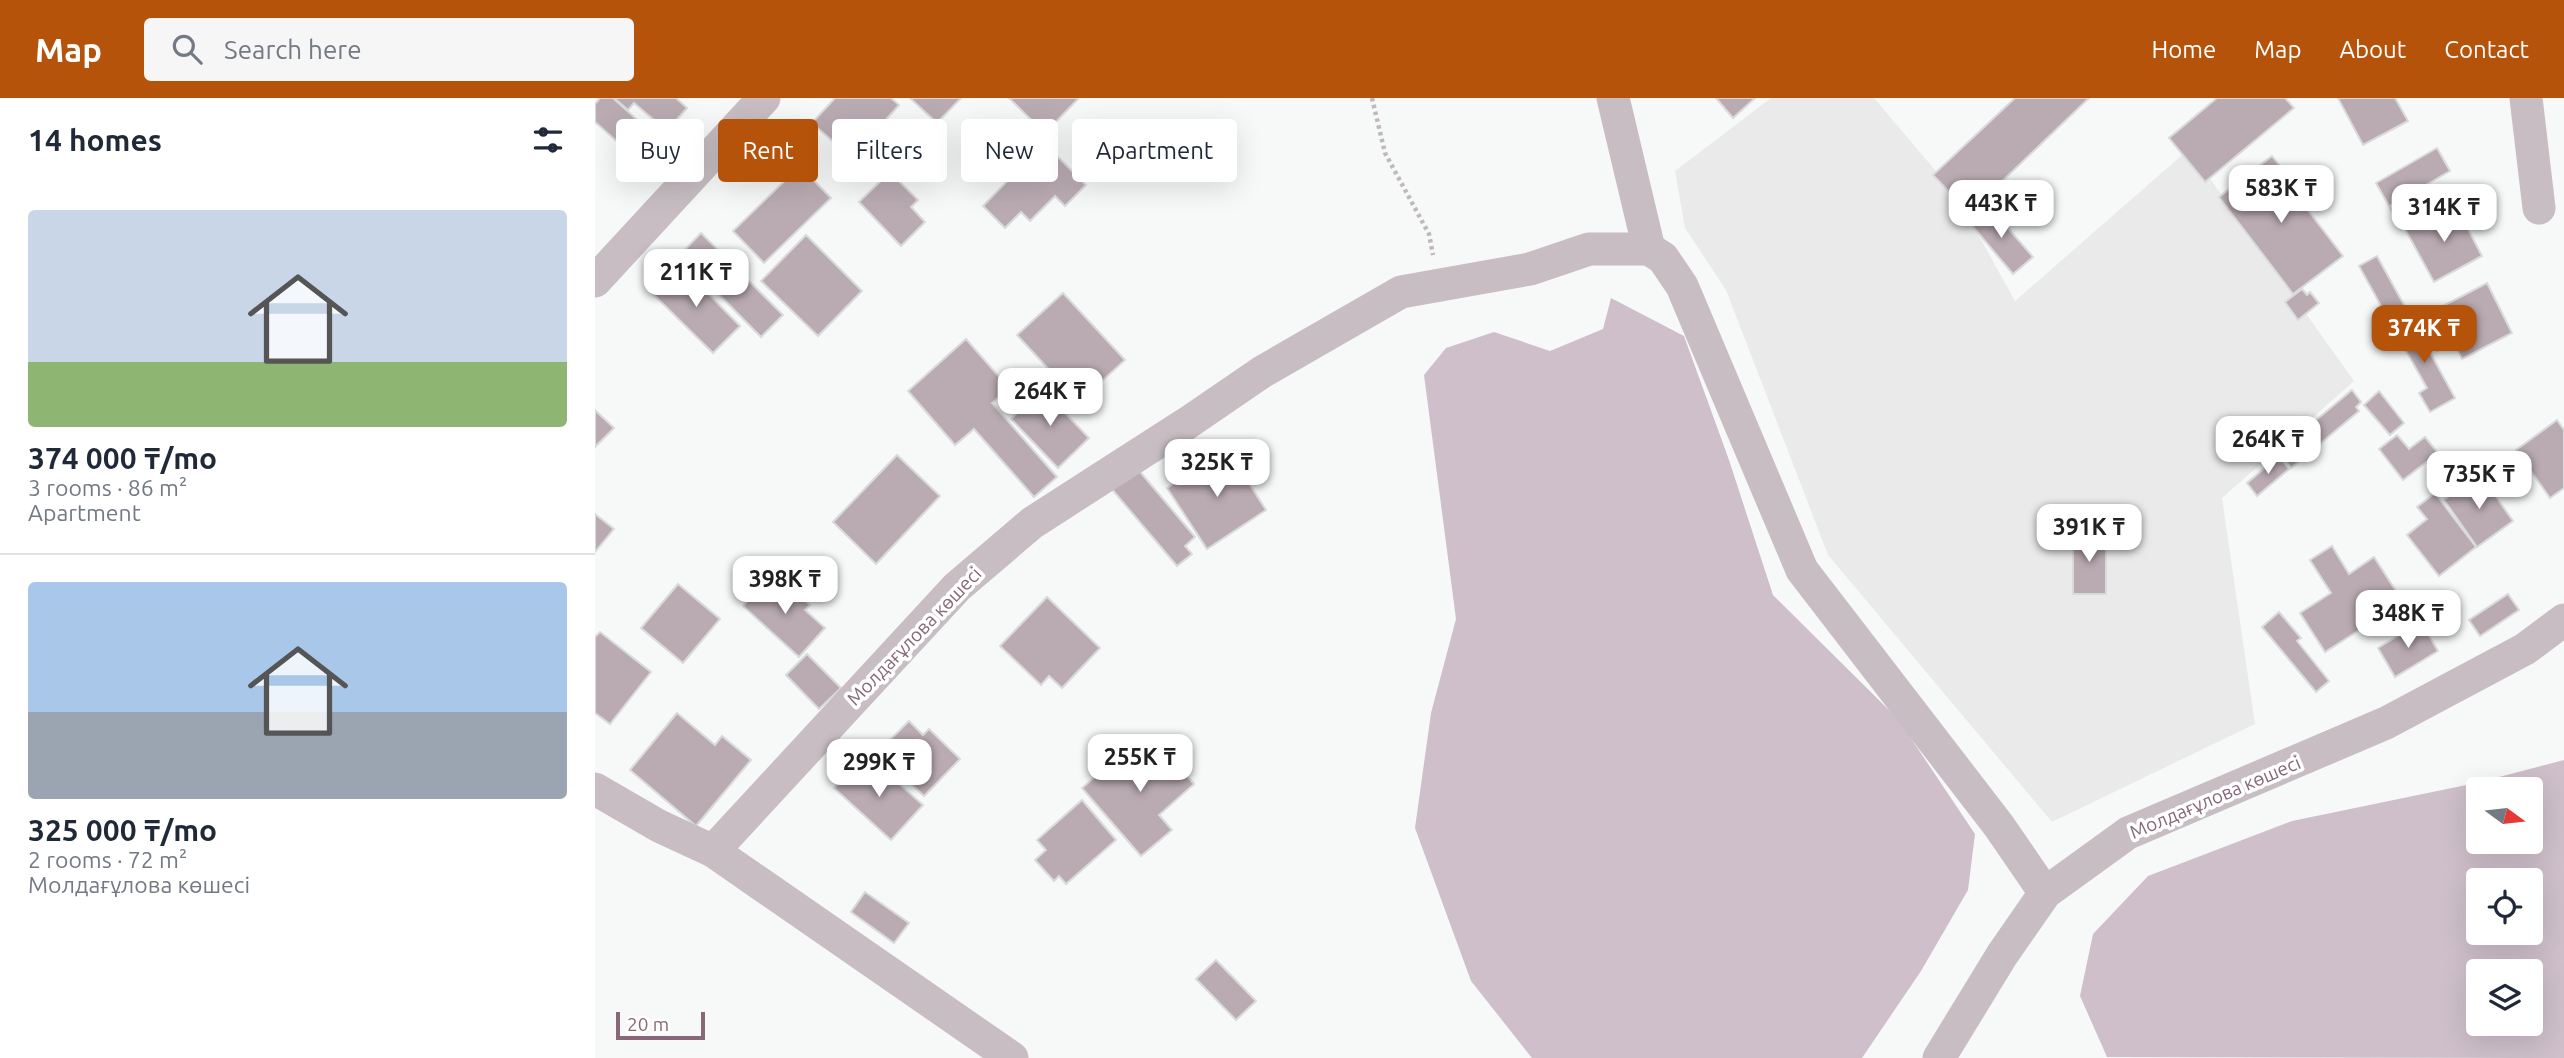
<!DOCTYPE html>
<html lang="en">
<head>
<meta charset="utf-8">
<style>
  body { margin:0; font-family:Ubuntu,sans-serif; background:#f6f6f7; color:#1f2937; height:100vh; display:flex; flex-direction:column; font-size:26px; white-space:nowrap }
  * { box-sizing:border-box; margin:0 }
  p { font-size:23px; color:#747a83 }
  .icon { flex:none; width:38px; height:38px; fill:none; stroke:currentColor; stroke-width:2; stroke-linecap:round; stroke-linejoin:round }
  .map { position:relative; flex:1; overflow:hidden }
  .sheet { display:flex; flex-direction:column; background:#fff; width:595px }
  .sheet>* { flex:none }
  .top-card { position:absolute; left:21px; top:21px; width:665px; height:63px; display:flex; gap:14px }
  .needle { width:46px; rotate:105deg }
  .buttons { position:absolute; left:1871px; top:679px; display:grid; gap:14px }
  .buttons a { display:grid; place-items:center; width:77px; height:77px; border-radius:7px; background:#fff; box-shadow:0 7px 28px #0002; font-size:35px }
  .scale { position:absolute; left:21px; bottom:18px; width:89px; box-sizing:border-box; padding-left:7px; border:4px solid #886878; border-top:0; font-size:19px; line-height:24px; white-space:nowrap; color:#886878; -webkit-text-stroke:5px #fff; paint-order:stroke }
  .price { position:absolute; translate:-50% -60px; padding:0 16px; border-radius:14px; background:#fff; color:#222; font-size:23px; line-height:46px; filter:drop-shadow(0 2px 4px #0008) }
  .price::after { content:''; position:absolute; left:50%; top:42px; width:21px; height:16px; margin-left:-10px; background:inherit; clip-path:polygon(0 0,100% 0,50% 100%) }
  .price.selected { background:#b45309; color:#fff }
  ul { padding:0; list-style:none }
  li { display:grid; align-content:center; gap:14px; height:371px; padding:0 28px }
  li+li { border-top:2px solid #e0e1e3 }
  li span { display:grid; place-items:center; height:217px; border-radius:7px; color:#555 }
  li>.icon { margin-inline-start:auto }
  span .icon { width:126px; height:126px; fill:#fffc; stroke-width:1 }
  li b { font-size:30px }
  h2 { display:flex; justify-content:space-between; align-items:center; height:84px; padding:0 28px; font-size:30px }
  .chip { padding:0 24px; border-radius:7px; background:#fff; box-shadow:0 7px 28px #0002; font-size:24px; line-height:63px }
  .chip.selected { background:#b45309; color:#fff }
  header { display:flex; align-items:center; gap:42px; box-sizing:border-box; height:98px; padding:0 35px; background:#b45309; color:#fff }
  header strong { font-size:33px }
  nav { display:flex; gap:38px; margin-inline-start:auto; font-size:24px }
  .search { width:490px; height:63px; background:#f6f6f7; display:flex; align-items:center; gap:18px; box-sizing:border-box; padding:0 24px; border-radius:7px; color:#747a83; font-size:26px }
  main { display:flex; flex:1; min-height:0 }
  .map>svg:first-child { display:block }
</style>
</head>
<body>
<header>
<strong>Map</strong>
<div class="search"><svg class="icon" aria-label="search" viewBox="0 0 24 24"><circle cx="10" cy="10" r="6"/><path d="M15 15l6 6"/></svg>Search here</div>
<nav><a>Home</a><a>Map</a><a>About</a><a>Contact</a></nav>
</header>
<main>
<section class="sheet">
<h2>14 homes<svg class="icon" aria-label="filters" viewBox="0 0 24 24"><path d="M4 7h16M4 17h16"/><circle cx="9" cy="7" r="2"/><circle cx="15" cy="17" r="2"/></svg></h2>
<ul>
<li><span style="background:linear-gradient(#c9d6e8 70%,#8fb573 0)"><svg class="icon" aria-label="home" viewBox="0 0 24 24"><path d="M3 11l9-7 9 7M6 9v11h12V9"/></svg></span><div><b>374 000 ₸/mo</b><p>3 rooms · 86 m²</p><p>Apartment</p></div></li>
<li><span style="background:linear-gradient(#a9c7e8 60%,#9aa5b1 0)"><svg class="icon" aria-label="home" viewBox="0 0 24 24"><path d="M3 11l9-7 9 7M6 9v11h12V9"/></svg></span><div><b>325 000 ₸/mo</b><p>2 rooms · 72 m²</p><p>Молдағұлова көшесі</p></div></li>
</ul>
</section>
<div class="map">
<svg width="1969" height="960" viewBox="0 0 1969 960">
  <rect width="100%" height="100%" fill="#f7f9f9"/>
  <polygon fill="#eaeaeb" points="1176,0 1279,0 1362,98 1420,203 1594,51 1759,283 1627,400 1660,626 1457,724 1233,457 1131,192 1090,130 1080,73"/>
  <g fill="#cebfca" fill-rule="evenodd">
    <polygon points="1016,200 1089,238 1134,362 1178,497 1303,621 1380,736 1373,792 1326,873 1267,960 937,960 876,883 820,730 836,615 861,521 829,277 851,250 899,234 955,253 1008,231"/>
    <path d="M1969 662V960L1512 959 1485 898 1498 836 1553 778 1697 723 1881 685ZM1936 691V744H1883V691ZM1936 782V835H1883V782ZM1936 873V926H1883V873Z"/>
  </g>
  <g fill="#baabb3" stroke="#d9dbdb" stroke-width="2">
    <polygon points="5,0 18,0 79,55 60,77 0,24 0,6"/>
    <polygon points="19,0 81,0 92,10 72,33 39,5 33,12"/>
    <polygon points="240,0 296,0 304,7 257,60 217,25"/>
    <polygon points="315,0 366,0 342,25"/>
    <polygon points="414,0 482,0 483,1 450,35"/>
    <polygon points="1121,0 1160,0 1138,20"/>
    <polygon points="1420,0 1494,0 1374,115 1338,77"/>
    <polygon points="1622,0 1690,0 1699,10 1610,84 1574,40"/>
    <polygon points="1743,0 1800,0 1813,23 1768,47"/>
    <polygon points="449,45 491,87 470,108 460,98 435,123 426,114 410,130 388,108"/>
    <polygon points="1842,50 1855,73 1794,108 1781,85"/>
    <polygon points="1677,58 1696,82 1692,85 1748,158 1698,196 1624,99"/>
    <polygon points="205,68 236,100 169,165 138,133"/>
    <polygon points="295,74 323,102 316,109 330,124 306,148 264,104"/>
    <polygon points="1831,91 1841,111 1805,129 1795,110"/>
    <polygon points="1393,107 1438,159 1418,176 1374,124"/>
    <polygon points="1862,110 1887,158 1839,184 1810,131 1840,115 1843,120"/>
    <polygon points="106,135 188,217 166,239 85,157"/>
    <polygon points="211,137 267,193 223,238 166,183"/>
    <polygon points="1782,158 1814,216 1796,226 1764,168"/>
    <polygon points="84,166 145,228 118,255 56,194"/>
    <polygon points="1892,185 1917,235 1867,261 1859,244 1842,253 1832,232 1850,223 1844,210"/>
    <polygon points="1707,191 1712,197 1715,194 1724,205 1703,222 1690,204"/>
    <polygon points="468,195 530,262 484,304 422,237"/>
    <polygon points="1815,218 1860,300 1835,314 1824,295 1832,290 1797,228"/>
    <polygon points="371,241 414,290 397,305 462,379 439,399 379,331 360,347 313,293"/>
    <polygon points="447,291 494,340 463,370 416,321"/>
    <polygon points="1757,292 1766,304 1761,309 1764,313 1696,370 1683,354"/>
    <polygon points="1784,293 1809,325 1795,337 1769,307"/>
    <polygon points="0,312 19,330 0,349"/>
    <polygon points="1962,322 1969,332 1969,390 1955,400 1921,352"/>
    <polygon points="1802,337 1814,351 1830,339 1843,355 1808,382 1784,351"/>
    <polygon points="632,351 671,412 612,451 572,390"/>
    <polygon points="302,357 345,398 281,466 238,424"/>
    <polygon points="1684,358 1694,371 1662,398 1652,385"/>
    <polygon points="541,369 600,439 590,448 597,456 582,468 516,390"/>
    <polygon points="1885,376 1918,423 1882,449 1849,402"/>
    <polygon points="1840,395 1881,449 1844,478 1812,437 1832,421 1822,409"/>
    <polygon points="0,416 19,431 0,454"/>
    <polygon points="1478,436 1511,437 1511,496 1478,496"/>
    <polygon points="1737,448 1754,476 1779,459 1808,504 1730,554 1705,515 1736,495 1715,462"/>
    <polygon points="172,480 190,496 196,490 215,507 210,512 230,530 204,559 148,508"/>
    <polygon points="83,486 125,521 88,565 46,530"/>
    <polygon points="1913,496 1924,512 1885,538 1874,522"/>
    <polygon points="452,499 505,550 467,590 454,578 446,587 405,548"/>
    <polygon points="1684,514 1706,540 1702,543 1734,583 1721,594 1667,529"/>
    <polygon points="1826,524 1843,553 1800,579 1783,550"/>
    <polygon points="5,534 56,574 15,626 0,615 0,539"/>
    <polygon points="212,556 246,590 224,611 191,577"/>
    <polygon points="82,615 120,647 127,638 156,662 101,728 35,672"/>
    <polygon points="314,623 328,637 334,631 365,661 329,698 283,654"/>
    <polygon points="559,639 599,686 564,717 577,732 546,758 487,690 523,659 529,665"/>
    <polygon points="261,664 277,678 285,669 328,707 296,742 239,690"/>
    <polygon points="487,702 521,742 471,786 464,778 459,783 440,762 451,752 442,742"/>
    <polygon points="270,794 314,825 299,845 256,814"/>
    <polygon points="621,862 661,903 641,922 601,881"/>
  </g>
  <g fill="none" stroke-linecap="round" stroke-linejoin="round">
    <polyline stroke="#bfb8bc" stroke-width="4.5" stroke-dasharray="3.5 3.5" stroke-linecap="butt" points="777,0 790,55 834,136 838,157"/>
    <g stroke="#c7bdc2" stroke-width="33">
      <polyline points="1018,0 1054,151"/>
      <polyline points="1931,0 1944,110"/>
      <polyline points="0,183 169,0"/>
      <polyline points="0,691 64,728 118,753 417,960"/>
      <polyline points="118,753 362,489 437,425 591,326 667,274 806,194 935,171 994,151 1054,151 1068,160 1087,188 1207,472 1404,728 1450,795"/>
      <polyline points="1344,960 1407,857 1450,795 1533,735 1791,625 1930,551 1969,522"/>
    </g>
  </g>
  <g text-anchor="middle" stroke-width="7" stroke-linejoin="round" paint-order="stroke">
    <g font-size="19" fill="#886878" stroke="#fff">
      <text transform="translate(319 538) rotate(-46)" y="7">Молдағұлова көшесі</text>
      <text transform="translate(1620 699) rotate(-23)" y="7">Молдағұлова көшесі</text>
    </g>
  </g>
</svg>
<div class="buttons">
<a><svg class="needle" viewBox="-14 -14 28 28"><path d="M0-13l5 13h-10z" fill="#e53935"/><path d="M0 13l5-13h-10z" fill="#747a83"/></svg></a>
<a><svg class="icon" aria-label="locate" viewBox="0 0 24 24"><circle cx="12" cy="12" r="6"/><path d="M12 2v4M12 18v4M2 12h4M18 12h4"/></svg></a>
<a><svg class="icon" aria-label="layers" viewBox="0 0 24 24"><path d="M12 4l9 5-9 5-9-5zM3 14l9 5 9-5"/></svg></a>
</div>
<div class="scale">20 m</div>
<b class="price" style="left:1686px;top:127px">583K ₸</b>
<b class="price" style="left:1406px;top:142px">443K ₸</b>
<b class="price" style="left:1849px;top:146px">314K ₸</b>
<b class="price" style="left:101px;top:211px">211K ₸</b>
<b class="price selected" style="left:1829px;top:267px">374K ₸</b>
<b class="price" style="left:455px;top:330px">264K ₸</b>
<b class="price" style="left:1673px;top:378px">264K ₸</b>
<b class="price" style="left:622px;top:401px">325K ₸</b>
<b class="price" style="left:1884px;top:413px">735K ₸</b>
<b class="price" style="left:1494px;top:466px">391K ₸</b>
<b class="price" style="left:190px;top:518px">398K ₸</b>
<b class="price" style="left:1813px;top:552px">348K ₸</b>
<b class="price" style="left:545px;top:696px">255K ₸</b>
<b class="price" style="left:284px;top:701px">299K ₸</b>
<div class="top-card">
<a class="chip">Buy</a>
<a class="chip selected">Rent</a>
<a class="chip">Filters</a>
<a class="chip">New</a>
<a class="chip">Apartment</a>
</div>
</div>
</main>
</body>
</html>
